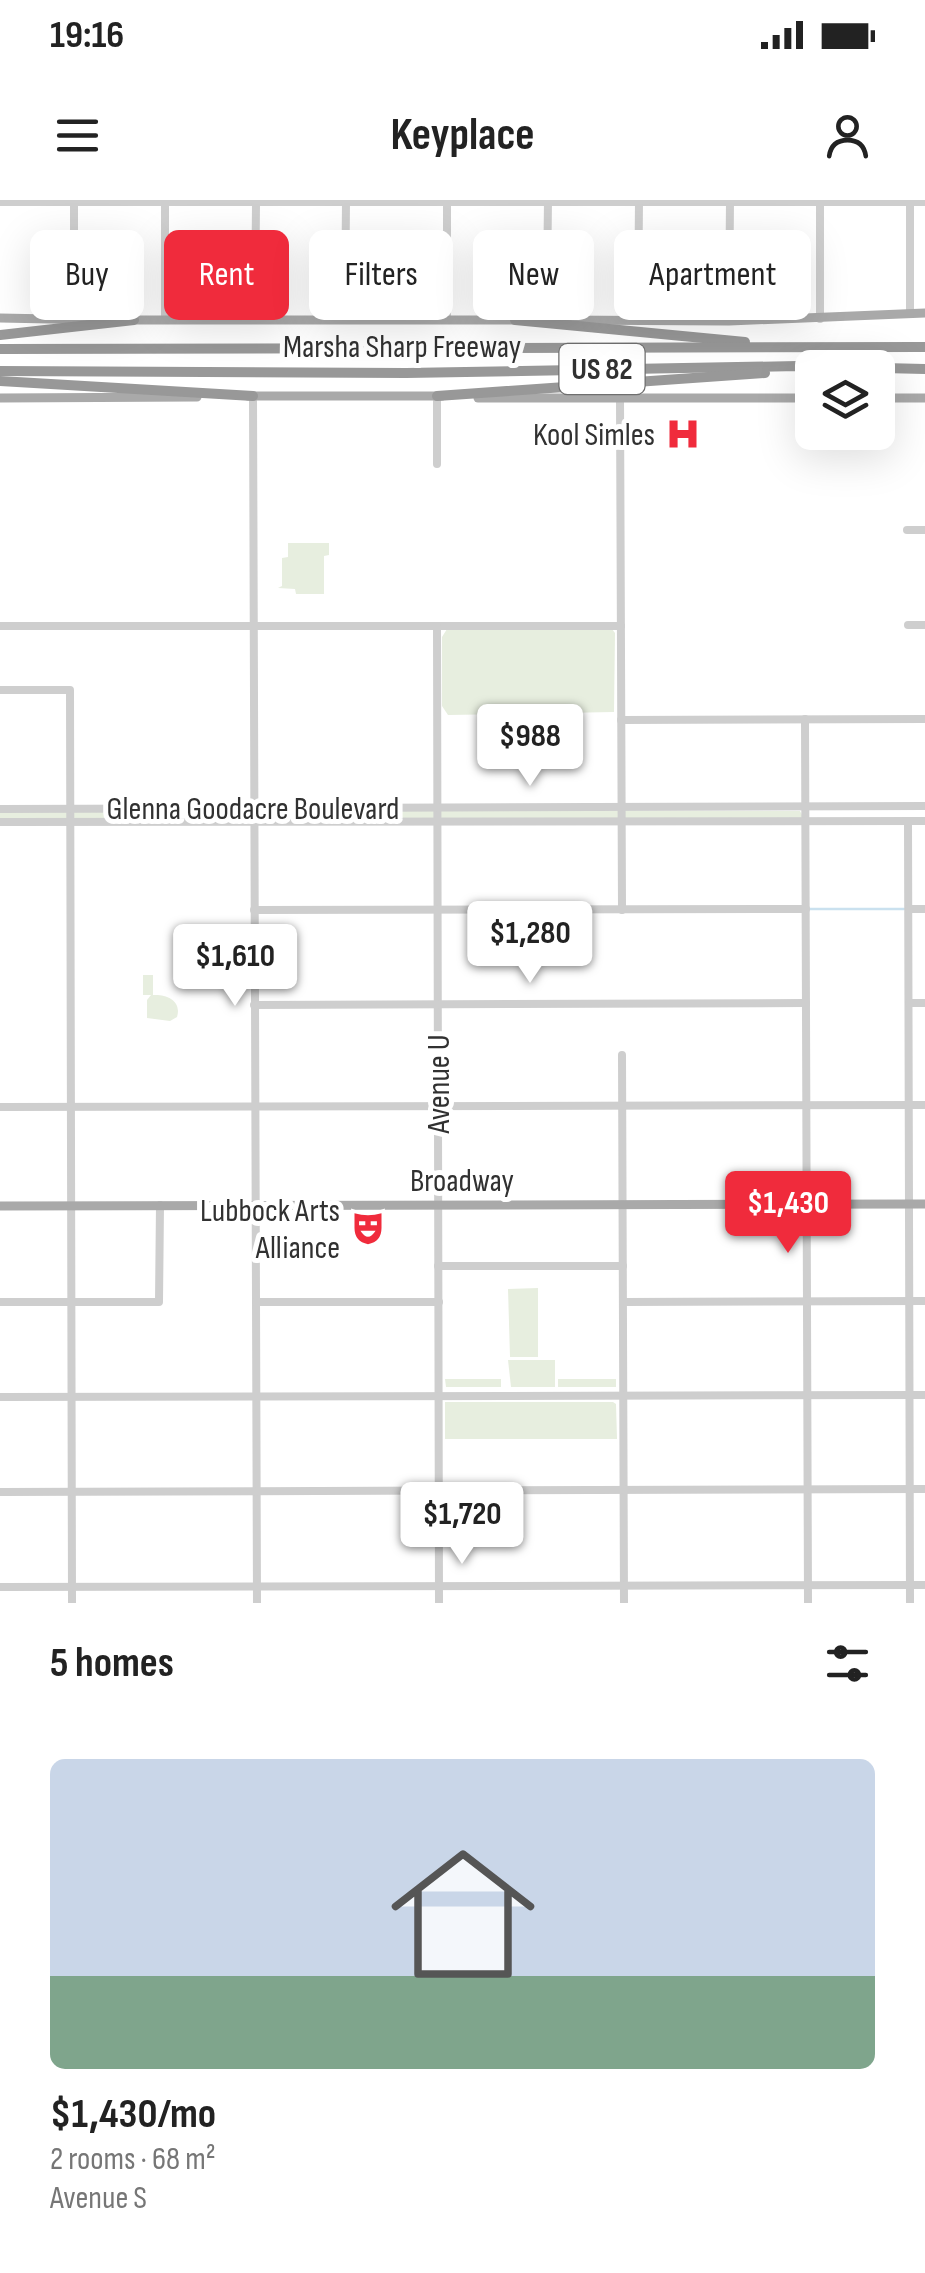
<!DOCTYPE html>
<html lang="en">
<head>
<meta charset="utf-8">
<style>
  body { margin:0; font-family:"Sofia Sans Condensed",sans-serif; background:#f2f2f2; color:#222; height:100vh; display:flex; flex-direction:column; font-size:38px; white-space:nowrap }
  * { box-sizing:border-box; margin:0 }
  p { font-size:32px; color:#767676 }
  .icon { flex:none; width:55px; height:55px; fill:none; stroke:currentColor; stroke-width:2; stroke-linecap:round; stroke-linejoin:round }
  .map { position:relative; height:1403px; overflow:hidden }
  .details { display:flex; flex-direction:column; background:#fff; flex:1 }
  .details>* { flex:none }
  .top-card { position:absolute; left:30px; top:30px; width:865px; height:90px; display:flex; gap:20px }
  .fabs { position:absolute; left:795px; top:150px; display:grid; gap:20px }
  .fabs a { display:grid; place-items:center; width:100px; height:100px; border-radius:15px; background:#fff; box-shadow:0 10px 40px #0002; font-size:50px }
  .price { position:absolute; translate:-50% -85px; padding:0 22px; border-radius:10px; background:#fff; color:#222; font-size:32px; line-height:65px; filter:drop-shadow(0 2px 5px #0008) }
  .price::after { content:''; position:absolute; left:50%; top:60px; width:30px; height:22px; margin-left:-15px; background:inherit; clip-path:polygon(0 0,100% 0,50% 100%) }
  .price.current { background:#f02b3c; color:#fff }
  ul { padding:0; list-style:none }
  li { display:grid; align-content:center; gap:20px; height:530px; padding:0 50px }
  li span { display:grid; place-items:center; height:310px; border-radius:15px; color:#555 }
  li>.icon { margin-inline-start:auto }
  span .icon { width:180px; height:180px; fill:#fffc; stroke-width:1 }
  li b { font-size:42px }
  h2 { display:flex; justify-content:space-between; align-items:center; height:120px; padding:0 50px; font-size:42px }
  .pill { padding:0 35px; border-radius:15px; background:#fff; box-shadow:0 10px 40px #0002; font-size:35px; line-height:90px }
  .pill.current { background:#f02b3c; color:#fff }
  .status { display:flex; justify-content:space-between; align-items:center; height:70px; padding:0 50px; background:#fff; direction:ltr }
  .status svg { height:28px; fill:currentColor }
  header { display:flex; justify-content:space-between; align-items:center; height:130px; padding:0 50px; background:#fff; font-size:45px; font-weight:700 }
  .map>svg:first-child { display:block }
</style>
</head>
<body>
<div class="status"><b>19:16</b><svg viewBox="0 0 49 12"><path d="M0 12V9h3v3zM5 12V6h3v6zM10 12V3h3v9zM15 12V0h3v12zM26 1h20v11H26zM47 4h2v5h-2z"/></svg></div>
<header><svg class="icon" aria-label="menu" viewBox="0 0 24 24"><path d="M4 6h16M4 12h16M4 18h16"/></svg>Keyplace<svg class="icon" aria-label="person" viewBox="0 0 24 24"><circle cx="12" cy="8" r="4"/><path d="M4 21q1-7 8-7t8 7"/></svg></header>
<div class="map">
<svg width="925" height="1403" viewBox="0 0 925 1403">
  <rect width="100%" height="100%" fill="#fff"/>
  <g fill="#e7eedf">
    <polygon points="288,343 329,343 329,355 324,356 324,394 296,394 295,389 278,388 282,386 282,358 288,357"/>
    <polygon points="447,429 612,429 615,433 614,512 448,515 442,506 442,437"/>
    <polygon points="425,610 800,611 803,617 801,619 0,619 0,611"/>
    <path d="M143 775H153V795C167 794 182 801 177 817L170 821 147 818V800L151 795H143Z"/>
    <polygon points="538,1088 538,1157 510,1157 508,1089"/>
    <polygon points="508,1160 555,1160 555,1187 511,1187"/>
    <polygon points="445,1179 501,1179 501,1187 446,1187"/>
    <rect x="558" y="1179" width="58" height="8"/>
    <polygon points="445,1202 613,1202 616,1204 617,1239 445,1239"/>
  </g>
  <g fill="none" stroke-linecap="round" stroke-linejoin="round">
    <polyline stroke="#cae1ef" stroke-width="2.5" points="807,709 904,709"/>
    <g stroke="#cecece" stroke-width="8">
      <polyline points="165,0 165,120"/>
      <polyline points="548,0 547,85 554,97"/>
      <polyline points="0,2 925,2"/>
      <polyline points="74,2 74,82 81,98"/>
      <polyline points="910,114 910,0"/>
      <polyline points="820,119 820,0"/>
      <polyline points="255,120 256,2"/>
      <polyline points="345,120 346,0"/>
      <polyline points="447,120 447,0"/>
      <polyline points="638,120 639,0"/>
      <polyline points="729,121 730,0"/>
      <polyline points="253,196 257,1403"/>
      <polyline points="620,198 622,710"/>
      <polyline points="437,264 437,196"/>
      <polyline points="907,330 925,330"/>
      <polyline points="908,425 925,425"/>
      <polyline points="0,426 621,426"/>
      <polyline points="437,426 439,1403"/>
      <polyline points="0,490 70,490 72,1403"/>
      <polyline points="805,519 808,1403"/>
      <polyline points="621,520 925,519"/>
      <polyline points="0,609 925,606"/>
      <polyline points="908,621 910,1403"/>
      <polyline points="0,622 925,621"/>
      <polyline points="909,709 925,709"/>
      <polyline points="254,710 806,709"/>
      <polyline points="909,803 925,803"/>
      <polyline points="254,805 806,803"/>
      <polyline points="622,855 624,1403"/>
      <polyline points="0,907 925,905"/>
      <polyline points="438,1066 623,1066"/>
      <polyline points="0,1102 159,1102 160,1005"/>
      <polyline points="256,1102 439,1102"/>
      <polyline points="623,1102 925,1101"/>
      <polyline points="0,1197 925,1195"/>
      <polyline points="0,1292 925,1289"/>
      <polyline points="0,1387 925,1385"/>
    </g>
    <g stroke="#a9a9a9" stroke-width="9">
      <polyline points="0,118 102,120"/>
      <polyline points="128,120 517,120"/>
      <polyline points="558,120 729,121 925,113"/>
      <polyline points="248,196 442,196"/>
      <polyline points="0,198 197,197"/>
      <polyline points="478,198 812,198"/>
      <polyline points="878,198 925,198"/>
      <polyline points="0,1006 925,1004"/>
    </g>
    <g stroke="#989898" stroke-width="10">
      <polyline points="515,120 745,142"/>
      <polyline points="0,135 134,120"/>
      <polyline points="0,149 925,147"/>
      <polyline points="0,171 406,173 798,166 925,169"/>
      <polyline points="0,181 253,196"/>
      <polyline points="437,196 765,173"/>
    </g>
  </g>
  <defs>
    <g id="hospital-bare" transform="scale(2.7)"><path d="M-5-5h3v3.5h4V-5h3V5h-3V1.5h-4V5h-3Z" fill="#f02b3c" stroke="#fff" stroke-width="2.5" paint-order="stroke"/></g>
    <g id="theatre-bare" transform="scale(2.7)"><path d="M-5-5.5Q0-4 5-5.5V0Q5 5 0 6Q-5 5-5 0ZM-3.3-2.5H-1v1.5H-3.3ZM1-2.5H3.3v1.5H1ZM-2.8 1Q0 5.5 2.8 1Z" fill="#f02b3c" stroke="#fff" stroke-width="2.5" paint-order="stroke"/></g>
  </defs>
  <g fill-rule="evenodd">
    <use href="#hospital-bare" x="683" y="234"/>
    <use href="#theatre-bare" x="368" y="1028"/>
  </g>
  <g text-anchor="middle" stroke-width="10" stroke-linejoin="round" paint-order="stroke">
    <rect fill="#fff" stroke="#6f6f6f" stroke-width="2.5" x="559.5" y="144" width="85" height="50" rx="8"/>
    <g font-size="30" font-weight="bold" fill="#313131">
      <text x="602" y="179">US 82</text>
    </g>
    <g font-size="32" fill="#313131" stroke="#fff">
      <text x="402" y="157">Marsha Sharp Freeway</text>
      <text x="253" y="619">Glenna Goodacre Boulevard</text>
      <text transform="translate(438 884) rotate(-90)" y="11">Avenue U</text>
      <text x="462" y="991">Broadway</text>
    </g>
    <g font-size="32" fill="#313131" stroke="#fff" text-anchor="end">
      <text x="655" y="245">Kool Simles</text>
      <text x="340" y="1021">Lubbock Arts<tspan x="340" dy="37">Alliance</tspan></text>
    </g>
  </g>
</svg>
<div class="fabs">
<a><svg class="icon" aria-label="layers" viewBox="0 0 24 24"><path d="M12 4l9 5-9 5-9-5zM3 14l9 5 9-5"/></svg></a>
</div>
<b class="price" style="left:530px;top:589px">$988</b>
<b class="price" style="left:530px;top:786px">$1,280</b>
<b class="price" style="left:235px;top:809px">$1,610</b>
<b class="price current" style="left:788px;top:1056px">$1,430</b>
<b class="price" style="left:462px;top:1367px">$1,720</b>
<div class="top-card">
<a class="pill">Buy</a>
<a class="pill current">Rent</a>
<a class="pill">Filters</a>
<a class="pill">New</a>
<a class="pill">Apartment</a>
</div>
</div>
<section class="details">
<h2>5 homes<svg class="icon" aria-label="filters" viewBox="0 0 24 24"><path d="M4 7h16M4 17h16"/><circle cx="9" cy="7" r="2"/><circle cx="15" cy="17" r="2"/></svg></h2>
<ul>
<li><span style="background:linear-gradient(#c9d6e8 70%,#7fa58c 0)"><svg class="icon" aria-label="home" viewBox="0 0 24 24"><path d="M3 11l9-7 9 7M6 9v11h12V9"/></svg></span><div><b>$1,430/mo</b><p>2 rooms · 68 m²</p><p>Avenue S</p></div></li>
</ul>
</section>
</body>
</html>
